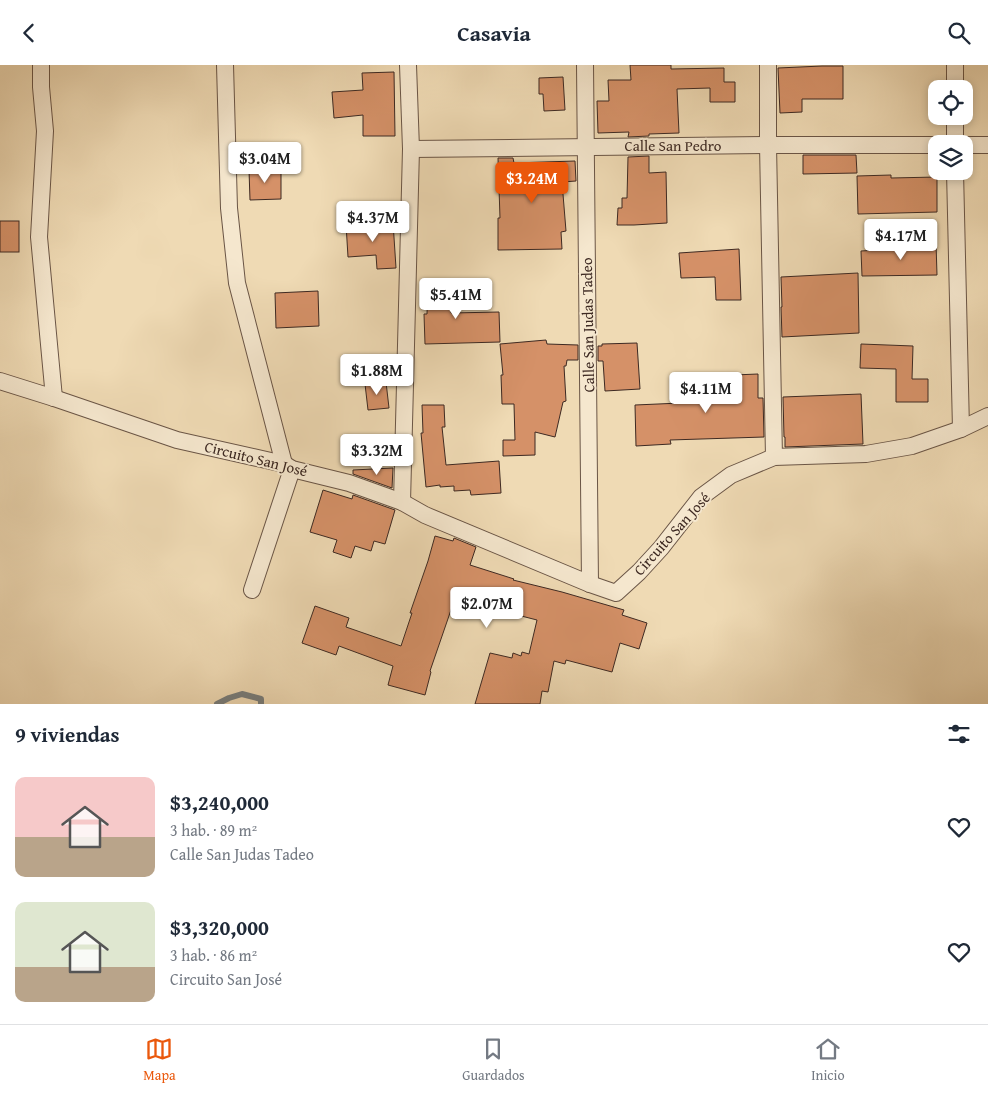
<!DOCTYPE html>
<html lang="es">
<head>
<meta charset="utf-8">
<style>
  body { margin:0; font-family:"Gentium Book Plus",serif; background:#f6f6f7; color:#1f2937; height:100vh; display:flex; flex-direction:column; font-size:19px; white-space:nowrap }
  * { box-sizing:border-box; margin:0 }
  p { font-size:16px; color:#747a83 }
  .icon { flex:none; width:28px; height:28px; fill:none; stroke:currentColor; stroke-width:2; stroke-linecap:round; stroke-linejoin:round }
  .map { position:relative; height:639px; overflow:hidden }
  .drawer { display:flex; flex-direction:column; background:#fff; flex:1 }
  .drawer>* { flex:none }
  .tools { position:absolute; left:928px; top:15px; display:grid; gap:10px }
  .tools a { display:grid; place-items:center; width:45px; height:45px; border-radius:10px; background:#fff; box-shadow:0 2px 8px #0003; font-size:25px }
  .price { position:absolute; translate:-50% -42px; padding:0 11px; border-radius:5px; background:#fff; color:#222; font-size:16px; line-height:32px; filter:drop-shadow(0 1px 2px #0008) }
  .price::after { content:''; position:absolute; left:50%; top:30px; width:15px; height:11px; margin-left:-8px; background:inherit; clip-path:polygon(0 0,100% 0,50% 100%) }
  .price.on { background:#ea580c; color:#fff }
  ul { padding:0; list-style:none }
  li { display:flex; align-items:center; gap:15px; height:125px; padding:0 15px }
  li span { display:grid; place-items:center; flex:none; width:140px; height:100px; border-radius:10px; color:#555 }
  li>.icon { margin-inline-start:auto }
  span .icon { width:60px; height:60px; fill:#fffc; stroke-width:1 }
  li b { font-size:21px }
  h2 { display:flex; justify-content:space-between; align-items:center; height:60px; padding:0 15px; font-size:21px }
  header { display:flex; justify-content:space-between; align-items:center; height:65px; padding:0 15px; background:#fff; font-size:22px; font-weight:700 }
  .menu { display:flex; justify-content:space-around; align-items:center; height:70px; border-top:1px solid #e0e1e3; background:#fff; font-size:14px; color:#747a83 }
  .menu a { display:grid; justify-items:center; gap:2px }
  .menu .on { color:#ea580c }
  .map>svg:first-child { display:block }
</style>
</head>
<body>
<header><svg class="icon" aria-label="back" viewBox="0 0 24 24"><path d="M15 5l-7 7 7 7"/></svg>Casavia<svg class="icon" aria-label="search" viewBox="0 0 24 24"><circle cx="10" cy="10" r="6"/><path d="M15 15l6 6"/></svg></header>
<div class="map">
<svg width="988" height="639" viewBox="0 0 988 639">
  <rect width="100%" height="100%" fill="#efdab4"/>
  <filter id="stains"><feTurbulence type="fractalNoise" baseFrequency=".004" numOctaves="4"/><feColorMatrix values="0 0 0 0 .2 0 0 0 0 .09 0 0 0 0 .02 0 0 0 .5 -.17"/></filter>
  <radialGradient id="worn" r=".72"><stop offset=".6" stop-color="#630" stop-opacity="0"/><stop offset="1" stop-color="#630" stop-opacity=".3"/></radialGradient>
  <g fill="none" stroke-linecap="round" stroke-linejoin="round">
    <polyline stroke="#787e7d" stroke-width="6" points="217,639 229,633 242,629 261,634 261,639"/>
  </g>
  <g fill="#d59168" stroke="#3d2922">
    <polygon points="630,0 671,0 671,4 724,3 724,17 735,17 735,37 710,37 710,23 677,24 679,68 649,69 649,71 628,72 629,67 598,68 597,36 609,36 608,15 631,15"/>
    <polygon points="822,1 843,1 843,34 802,34 802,47 780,48 778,3"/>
    <polygon points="394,7 395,71 363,71 363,50 334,53 332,27 363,25 362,8"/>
    <polygon points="563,12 565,45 544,46 543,29 539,29 539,13"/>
    <polygon points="803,90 856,90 857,108 803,109"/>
    <polygon points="649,91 649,108 666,107 667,158 634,160 617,160 618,143 622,143 622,133 627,133 628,92"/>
    <polygon points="498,93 513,93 514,98 575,96 576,116 562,117 566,166 561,167 562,184 498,185 498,153 500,153"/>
    <polygon points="281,104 281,134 250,135 249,105"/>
    <polygon points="891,110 891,113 937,112 937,147 858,149 857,111"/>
    <rect x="0" y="156" width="19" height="31"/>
    <polygon points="393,157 396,203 377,204 376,190 348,192 346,159"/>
    <polygon points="936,178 937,210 862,211 861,186 893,184 892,179"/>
    <polygon points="739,184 741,235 716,235 715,212 681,213 679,188"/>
    <polygon points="858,208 859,268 782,272 781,242 782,242 781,212"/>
    <polygon points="428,216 452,216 451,248 499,247 500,277 425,279 424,249 427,249"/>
    <polygon points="318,226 319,261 276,263 275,228"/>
    <polygon points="546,275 547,279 578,280 578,295 567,295 566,301 564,301 566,336 563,337 555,372 535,367 535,390 503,391 503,375 515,375 514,339 502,339 501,310 503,310 500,279"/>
    <polygon points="637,278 640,324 605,326 603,296 598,296 598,281 602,281 602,279"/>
    <polygon points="861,279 913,281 912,314 928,314 928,337 896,337 896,304 860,303"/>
    <polygon points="758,309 758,333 763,333 764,372 670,375 671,379 636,381 635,340 681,338 681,335 709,334 709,311"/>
    <polygon points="386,317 389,343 368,345 365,319"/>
    <polygon points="861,329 863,379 785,382 785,372 784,372 783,332"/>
    <polygon points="422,340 444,340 445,362 442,362 446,400 499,396 501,428 471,430 470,425 454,426 454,421 440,422 440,420 426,422 421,368 423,368"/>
    <polygon points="393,403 392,423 353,409 353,405"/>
    <polygon points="323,425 352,434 353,430 395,445 385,479 374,476 371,486 355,481 351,493 333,487 337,475 310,467"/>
    <polygon points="435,471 453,476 454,473 476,482 470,500 514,514 513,515 562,527 624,545 622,550 647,558 639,584 620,578 612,607 566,595 565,599 554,596 548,627 542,626 540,639 475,639 490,588 512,593 513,588 521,591 522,587 529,589 537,555 490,543 487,553 452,542 430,606 431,607 425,630 388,620 393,601 339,581 336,590 302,578 315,541 349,553 346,562 401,581 412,548 410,548 428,496"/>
  </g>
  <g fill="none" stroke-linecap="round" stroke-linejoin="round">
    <g stroke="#6a5546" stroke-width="18">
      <g id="minor">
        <polyline points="41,0 41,22 45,66 39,172 54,333"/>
        <polyline points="225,0 229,143 237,218 284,399"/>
        <polyline points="585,0 590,519"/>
        <polyline points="768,0 768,80 774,392"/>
        <polyline points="955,24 955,0"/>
        <polyline points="955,79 955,51"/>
        <polyline points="964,80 988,80"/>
        <polyline points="411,84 768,80 936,80"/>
        <polyline points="955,106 961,364"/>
        <polyline points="0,316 54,333 177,375 284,399 292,404 349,418 402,437 425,450 590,519 616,528 639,507 661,483 701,432 731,410 774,392 866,389 912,381 961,364 988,351"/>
        <polyline points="402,437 411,84 408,0"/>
        <polyline points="252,525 292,404"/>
      </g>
    </g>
    <use href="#minor" stroke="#f5e7ce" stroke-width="16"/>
  </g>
  <g text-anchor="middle" stroke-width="4" stroke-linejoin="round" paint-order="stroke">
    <g font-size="15" fill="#3d2922" stroke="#f5e7ce">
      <text x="673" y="86">Calle San Pedro</text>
      <text transform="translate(588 260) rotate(-91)" y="5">Calle San Judas Tadeo</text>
      <text transform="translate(256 394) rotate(14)" y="5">Circuito San José</text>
      <text transform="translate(672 469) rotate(-48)" y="5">Circuito San José</text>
    </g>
  </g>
  <rect width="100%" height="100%" filter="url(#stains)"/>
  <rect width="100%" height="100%" fill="url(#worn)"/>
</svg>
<div class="tools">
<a><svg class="icon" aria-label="locate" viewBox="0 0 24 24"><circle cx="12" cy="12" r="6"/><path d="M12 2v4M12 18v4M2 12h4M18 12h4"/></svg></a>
<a><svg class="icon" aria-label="layers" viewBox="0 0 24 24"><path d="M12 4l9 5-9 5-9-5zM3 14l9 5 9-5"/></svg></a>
</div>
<b class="price" style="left:265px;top:119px">$3.04M</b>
<b class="price on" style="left:532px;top:139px">$3.24M</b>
<b class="price" style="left:373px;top:178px">$4.37M</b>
<b class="price" style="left:901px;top:196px">$4.17M</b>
<b class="price" style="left:456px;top:255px">$5.41M</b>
<b class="price" style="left:377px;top:331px">$1.88M</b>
<b class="price" style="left:706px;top:349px">$4.11M</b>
<b class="price" style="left:377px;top:411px">$3.32M</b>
<b class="price" style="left:487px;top:564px">$2.07M</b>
</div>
<section class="drawer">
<h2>9 viviendas<svg class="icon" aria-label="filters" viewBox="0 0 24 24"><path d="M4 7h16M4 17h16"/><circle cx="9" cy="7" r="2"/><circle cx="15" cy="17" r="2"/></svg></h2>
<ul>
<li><span style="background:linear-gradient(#f6c9c9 60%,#b9a48a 0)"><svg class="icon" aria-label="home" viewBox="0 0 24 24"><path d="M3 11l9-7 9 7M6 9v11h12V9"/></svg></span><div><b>$3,240,000</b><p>3 hab. · 89 m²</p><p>Calle San Judas Tadeo</p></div><svg class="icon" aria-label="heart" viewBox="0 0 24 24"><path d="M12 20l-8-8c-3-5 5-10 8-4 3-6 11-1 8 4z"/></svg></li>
<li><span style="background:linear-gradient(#dfe7d0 65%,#b9a48a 0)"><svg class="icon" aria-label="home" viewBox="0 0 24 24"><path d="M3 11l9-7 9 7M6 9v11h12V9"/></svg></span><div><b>$3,320,000</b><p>3 hab. · 86 m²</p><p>Circuito San José</p></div><svg class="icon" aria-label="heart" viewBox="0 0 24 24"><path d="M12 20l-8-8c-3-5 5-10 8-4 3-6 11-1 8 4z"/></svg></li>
</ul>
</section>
<nav class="menu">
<a class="on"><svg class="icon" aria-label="map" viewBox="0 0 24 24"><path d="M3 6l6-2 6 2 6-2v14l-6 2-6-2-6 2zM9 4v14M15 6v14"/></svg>Mapa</a>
<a><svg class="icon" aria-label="saved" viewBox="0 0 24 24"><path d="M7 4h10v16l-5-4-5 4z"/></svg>Guardados</a>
<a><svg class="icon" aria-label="home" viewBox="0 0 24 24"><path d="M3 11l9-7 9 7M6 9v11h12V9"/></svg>Inicio</a>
</nav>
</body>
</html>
